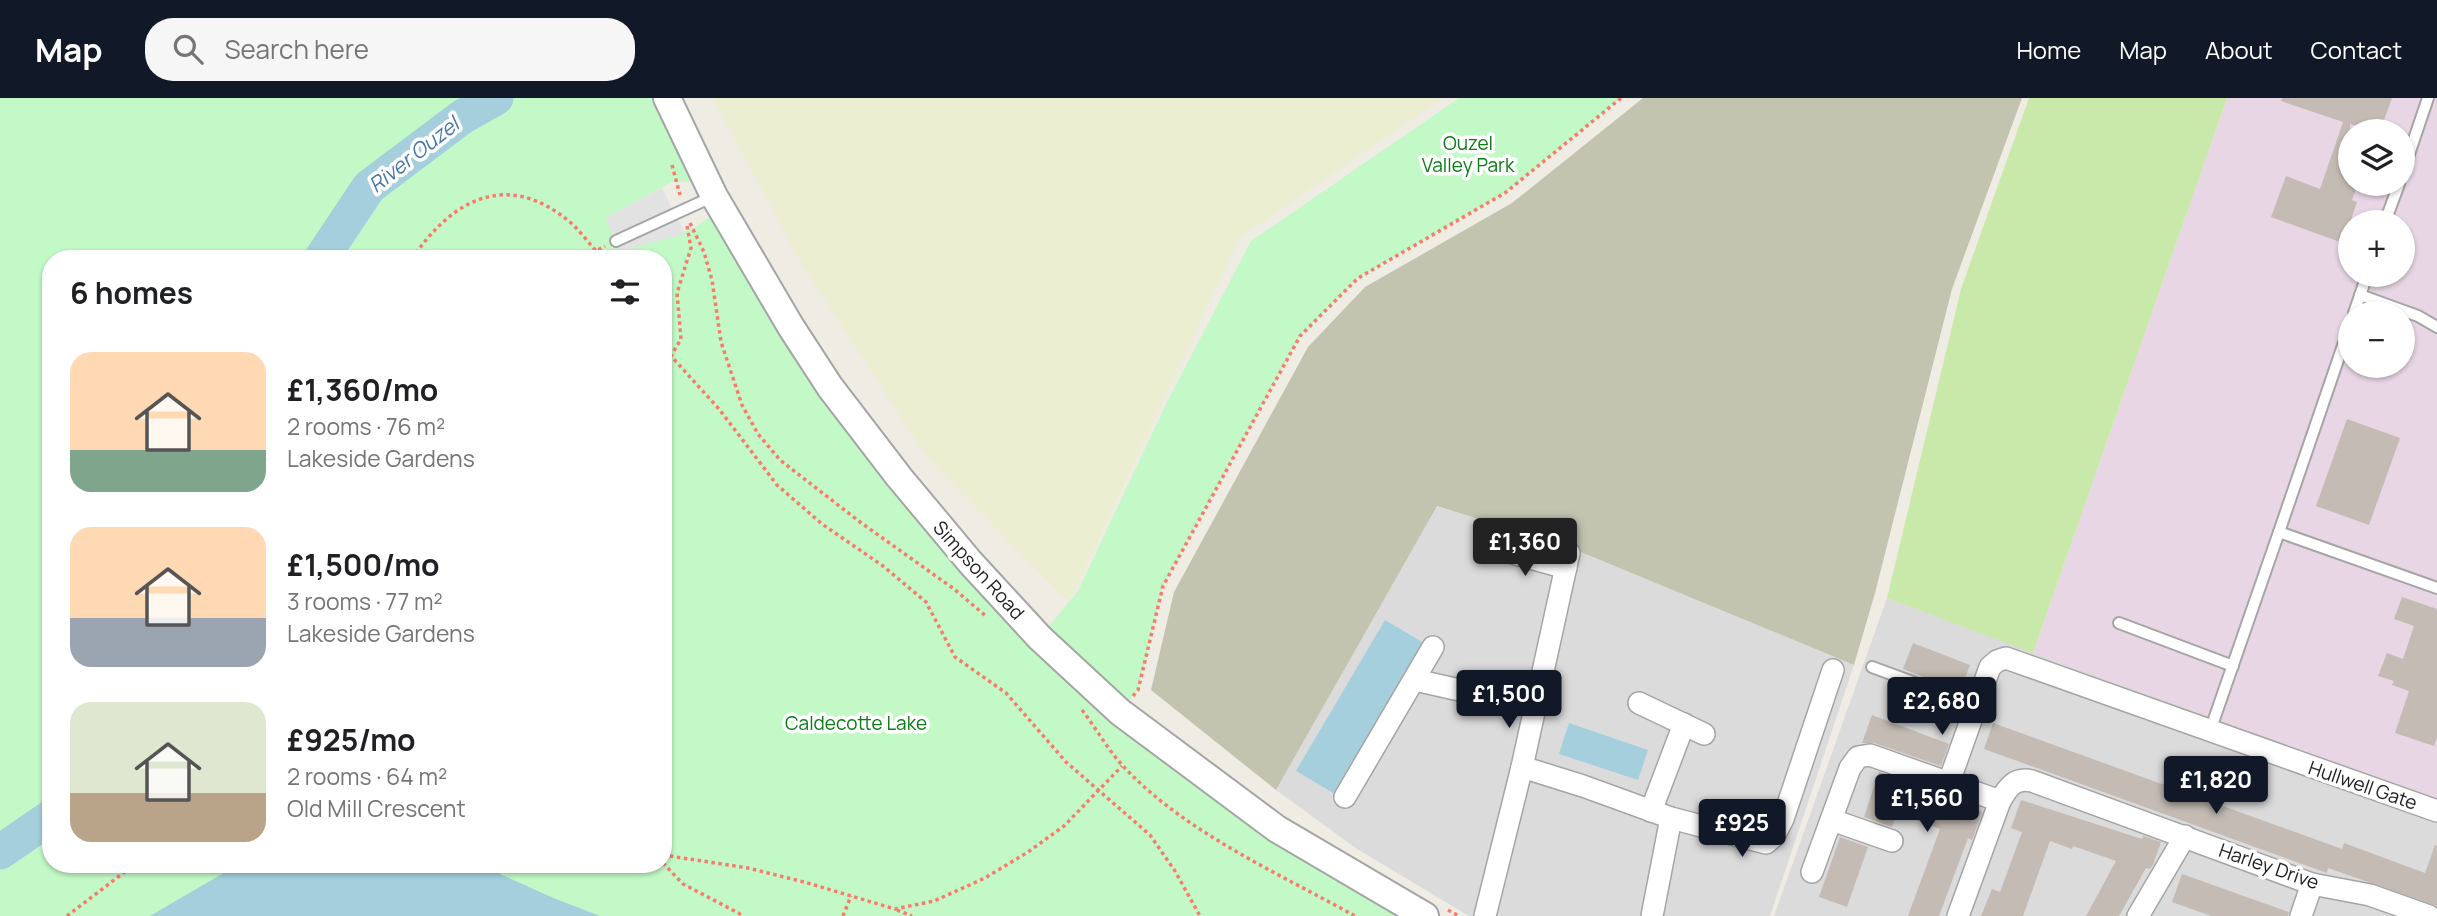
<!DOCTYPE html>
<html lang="en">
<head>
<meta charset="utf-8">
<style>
  body { margin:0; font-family:Manrope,sans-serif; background:#f6f6f6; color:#202124; height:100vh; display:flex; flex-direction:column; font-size:26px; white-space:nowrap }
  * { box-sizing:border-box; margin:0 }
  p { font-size:23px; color:#757577 }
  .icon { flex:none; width:38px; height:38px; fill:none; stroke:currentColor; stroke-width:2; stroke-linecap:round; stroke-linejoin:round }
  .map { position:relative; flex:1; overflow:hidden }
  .side { position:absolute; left:42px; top:152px; width:630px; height:623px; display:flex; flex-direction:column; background:#fff; border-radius:28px; box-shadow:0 2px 5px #0004 }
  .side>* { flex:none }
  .tools { position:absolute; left:2338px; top:21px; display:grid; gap:14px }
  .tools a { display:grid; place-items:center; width:77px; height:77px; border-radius:50%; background:#fff; box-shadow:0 2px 5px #0004; font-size:35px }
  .price { position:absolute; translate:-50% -60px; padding:0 16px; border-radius:7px; background:#111827; color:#fff; font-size:23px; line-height:46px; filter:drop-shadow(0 2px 4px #0008) }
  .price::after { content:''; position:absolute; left:50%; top:42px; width:21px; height:16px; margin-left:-10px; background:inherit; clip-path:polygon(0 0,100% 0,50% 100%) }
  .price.current { background:#222; color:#fff }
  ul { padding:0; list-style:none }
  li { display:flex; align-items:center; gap:21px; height:175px; padding:0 28px }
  li span { display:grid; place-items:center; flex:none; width:196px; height:140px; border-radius:21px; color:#555 }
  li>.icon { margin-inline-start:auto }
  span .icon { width:84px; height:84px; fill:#fffc; stroke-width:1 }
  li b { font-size:30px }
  h2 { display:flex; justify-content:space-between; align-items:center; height:84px; padding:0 28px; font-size:30px }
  header { display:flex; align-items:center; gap:42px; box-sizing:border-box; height:98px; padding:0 35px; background:#111827; color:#fff }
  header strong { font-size:33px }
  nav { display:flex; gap:38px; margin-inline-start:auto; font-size:24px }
  .search { width:490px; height:63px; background:#f6f6f6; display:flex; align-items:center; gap:18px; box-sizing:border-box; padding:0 24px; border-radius:28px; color:#757577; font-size:26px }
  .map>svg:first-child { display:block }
</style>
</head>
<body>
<header>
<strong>Map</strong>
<div class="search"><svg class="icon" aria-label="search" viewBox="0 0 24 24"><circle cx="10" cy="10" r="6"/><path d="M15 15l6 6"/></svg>Search here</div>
<nav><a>Home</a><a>Map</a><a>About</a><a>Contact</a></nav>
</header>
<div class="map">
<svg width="2437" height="818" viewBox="0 0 2437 818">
  <rect width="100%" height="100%" fill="#efece4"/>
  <g fill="#dcdbdb">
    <polygon points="1436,408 1571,450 1854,567 1770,818 1469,818 1357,751 1276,692"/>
    <polygon points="1887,500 2437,701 2437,818 1774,818"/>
  </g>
  <path fill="#e8d6e5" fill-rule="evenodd" d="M2227 0H2437V701L2033 555ZM2350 33H2403V86H2350ZM2350 124H2403V177H2350ZM2350 215H2403V268H2350Z"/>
  <polygon fill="#c3c4b0" points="1643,0 2022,0 1952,191 1875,495 1854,567 1571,450 1437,408 1276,692 1151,592 1174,494 1308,249 1365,189 1512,105"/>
  <polygon fill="#ebeed0" points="713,0 1444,0 1240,139 1069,504 928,361 800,163"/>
  <polygon fill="#c9e9aa" points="2029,0 2227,0 2033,555 1887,500 1961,191"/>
  <path fill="#c2f9c6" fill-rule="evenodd" d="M0 0H667L706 83 672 84 605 120 621 153 694 130 721 111 791 229 1040 539 1078 493 1166 306 1251 143 1459 0H1621L1505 95 1358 180 1300 238 1163 488 1138 592 1120 614 1425 818H0ZM51 161H663V766H51Z"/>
  <polygon fill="#e2e2e2" points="662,90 685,136 620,153 605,120"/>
  <g fill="#a5cfdc">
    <polygon points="1385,522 1424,545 1335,696 1296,673"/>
    <polygon points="1569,625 1648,652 1638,682 1559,656"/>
    <polygon points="239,766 480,767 551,799 600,818 150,818"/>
  </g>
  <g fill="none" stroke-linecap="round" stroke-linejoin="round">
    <g stroke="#a5cfdc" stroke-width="35">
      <polyline points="321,161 369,89 462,19 496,0"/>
      <polyline points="0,754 51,719"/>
    </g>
  </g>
  <g fill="#c4bbb4">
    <polygon points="2282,0 2392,0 2380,33 2371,33 2350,26 2350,86 2358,86 2352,102 2357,104 2343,145 2271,119 2286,78 2320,91 2343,24 2281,3"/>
    <polygon points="2347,321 2400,340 2369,427 2316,408"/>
    <polygon points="2402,499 2437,511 2437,639 2434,648 2395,635 2409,593 2392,587 2394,583 2378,578 2387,555 2403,561 2414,528 2394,521"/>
    <polygon points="1913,545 1970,567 1960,593 1903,571"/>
    <polygon points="1872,617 1949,646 1941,668 1874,645 1862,645"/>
    <polygon points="1993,625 2342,751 2344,745 2425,775 2435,747 2437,748 2437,808 2328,770 2327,775 1984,651"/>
    <polygon points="1879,674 1933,693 1932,696 1982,714 1972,742 1968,740 1939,818 1908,818 1940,731 1897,715 1892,729 1864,719"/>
    <polygon points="2021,702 2142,741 2143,738 2161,744 2153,767 2150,771 2146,770 2119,818 2086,818 2116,763 2073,748 2072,751 2050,743 2023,818 1981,818 1992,791 2000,794 2022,734 2011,730"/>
    <polygon points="1840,739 1868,749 1847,809 1819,799"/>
    <polygon points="2182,776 2289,814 2288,818 2211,818 2172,804"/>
  </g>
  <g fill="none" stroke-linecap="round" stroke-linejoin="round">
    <g stroke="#a5a5a5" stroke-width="14">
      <g id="service">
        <polyline points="2403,74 2428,0"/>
        <polyline points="2385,124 2399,86"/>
        <polyline points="616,143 714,98"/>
        <polyline points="2360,197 2418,218 2437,229"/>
        <polyline points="2354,215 2367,177"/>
        <polyline points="2279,434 2350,227"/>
        <polyline points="2119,525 2233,568"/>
        <polyline points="1872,569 1975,607"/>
        <polyline points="2210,633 2279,434 2437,490"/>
      </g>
    </g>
    <g stroke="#a5a5a5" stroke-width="24">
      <g id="minor">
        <polyline points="1494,450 1566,470"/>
        <polyline points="1415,582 1535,609"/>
        <polyline points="1639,605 1704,636"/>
        <polyline points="1522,669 1583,688 1671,720 1766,745 1774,738 1783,721 1833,572"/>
        <polyline points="1949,684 1990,569 1997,563 2006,560 2437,713"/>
        <polyline points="1345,699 1433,549"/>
        <path d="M2000 703C2008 689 2015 679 2032 683L2312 786 2370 797 2429 818"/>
        <polyline points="1651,713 1684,626"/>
        <polyline points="1832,722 1892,743"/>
        <polyline points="1812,774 1850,670 1858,659 1870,657 2000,703 1958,818"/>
        <polyline points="1485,818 1522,669 1569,455"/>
        <polyline points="1652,818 1671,720"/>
        <polyline points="2138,818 2185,738"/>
        <polyline points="2301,818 2312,786"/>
      </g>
    </g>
    <g stroke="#a5a5a5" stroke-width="30">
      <polyline id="tertiary" points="667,0 714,98 791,229 830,289 899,379 970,464 1040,540 1120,614 1277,731 1425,818"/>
    </g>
    <g stroke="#f87c6c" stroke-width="3.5" stroke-dasharray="3.5 3.5" stroke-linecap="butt">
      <polyline points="672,67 680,97"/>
      <polyline points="690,125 704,154 712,182 721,244 742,307 758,336 780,362 860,424 954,491 987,519"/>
      <polyline points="687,128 691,150 677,195 681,241 671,258 719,311 777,387 822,426 883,468 926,504 955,559 1006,595 1066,664 1150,737 1175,773 1200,818"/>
      <path d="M412 161C452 101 508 71 571 125 580 133 588 144 596 153L605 148"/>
      <polyline points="1133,598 1138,592 1163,488 1300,238 1358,180 1505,95 1621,0"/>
      <path d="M1082 612C1096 630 1108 652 1123 668 1184 734 1278 775 1355 818"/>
      <polyline points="663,757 748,770 804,784 895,811 934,803 985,780 1028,754 1064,728 1122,668"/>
      <polyline points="663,765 683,786 744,818"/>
      <polyline points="897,812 912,818"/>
      <polyline points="1448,812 1459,818"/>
      <polyline points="67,818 135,766"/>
      <polyline points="843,818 851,798"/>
    </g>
    <use href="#service" stroke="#fff" stroke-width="10"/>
    <use href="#minor" stroke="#fff" stroke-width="21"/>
    <use href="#tertiary" stroke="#fff" stroke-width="26"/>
  </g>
  <g text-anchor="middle" stroke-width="7" stroke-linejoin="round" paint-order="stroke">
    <g font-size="19" fill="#0c7c17" stroke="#fff">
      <text x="1468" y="52">Ouzel<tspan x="1468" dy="22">Valley Park</tspan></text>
      <text x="856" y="632">Caldecotte Lake</text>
    </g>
    <g font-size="19" fill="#1e1e1e" stroke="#fff">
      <text transform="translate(979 472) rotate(48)" y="7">Simpson Road</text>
      <text transform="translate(2363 687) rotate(19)" y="7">Hullwell Gate</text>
      <text transform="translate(2269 768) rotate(19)" y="7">Harley Drive</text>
    </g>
    <g font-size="21" font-style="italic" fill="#4876a5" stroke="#fff">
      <text transform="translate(414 57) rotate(-38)" y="7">River Ouzel</text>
    </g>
  </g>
</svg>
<div class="tools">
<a><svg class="icon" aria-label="layers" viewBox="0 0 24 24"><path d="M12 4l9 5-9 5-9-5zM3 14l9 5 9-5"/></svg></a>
<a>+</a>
<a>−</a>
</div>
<b class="price current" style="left:1525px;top:480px">£1,360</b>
<b class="price" style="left:1509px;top:632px">£1,500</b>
<b class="price" style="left:1942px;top:639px">£2,680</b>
<b class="price" style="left:2216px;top:718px">£1,820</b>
<b class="price" style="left:1927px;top:736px">£1,560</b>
<b class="price" style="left:1742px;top:761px">£925</b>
<section class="side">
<h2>6 homes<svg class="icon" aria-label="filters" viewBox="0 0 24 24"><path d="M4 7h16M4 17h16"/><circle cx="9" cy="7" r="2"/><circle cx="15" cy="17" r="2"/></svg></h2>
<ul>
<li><span style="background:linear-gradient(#ffd9b3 70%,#7fa58c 0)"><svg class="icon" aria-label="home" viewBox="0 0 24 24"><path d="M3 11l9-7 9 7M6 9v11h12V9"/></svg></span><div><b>£1,360/mo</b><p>2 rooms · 76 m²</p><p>Lakeside Gardens</p></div></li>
<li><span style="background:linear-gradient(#ffd9b3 65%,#9aa5b1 0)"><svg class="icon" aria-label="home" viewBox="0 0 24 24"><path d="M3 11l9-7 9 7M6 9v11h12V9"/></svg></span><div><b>£1,500/mo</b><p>3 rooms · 77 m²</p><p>Lakeside Gardens</p></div></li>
<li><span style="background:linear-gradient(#dfe7d0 65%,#b9a48a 0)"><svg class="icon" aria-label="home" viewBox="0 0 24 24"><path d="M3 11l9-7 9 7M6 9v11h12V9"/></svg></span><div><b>£925/mo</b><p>2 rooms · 64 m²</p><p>Old Mill Crescent</p></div></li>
</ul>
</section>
</div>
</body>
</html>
